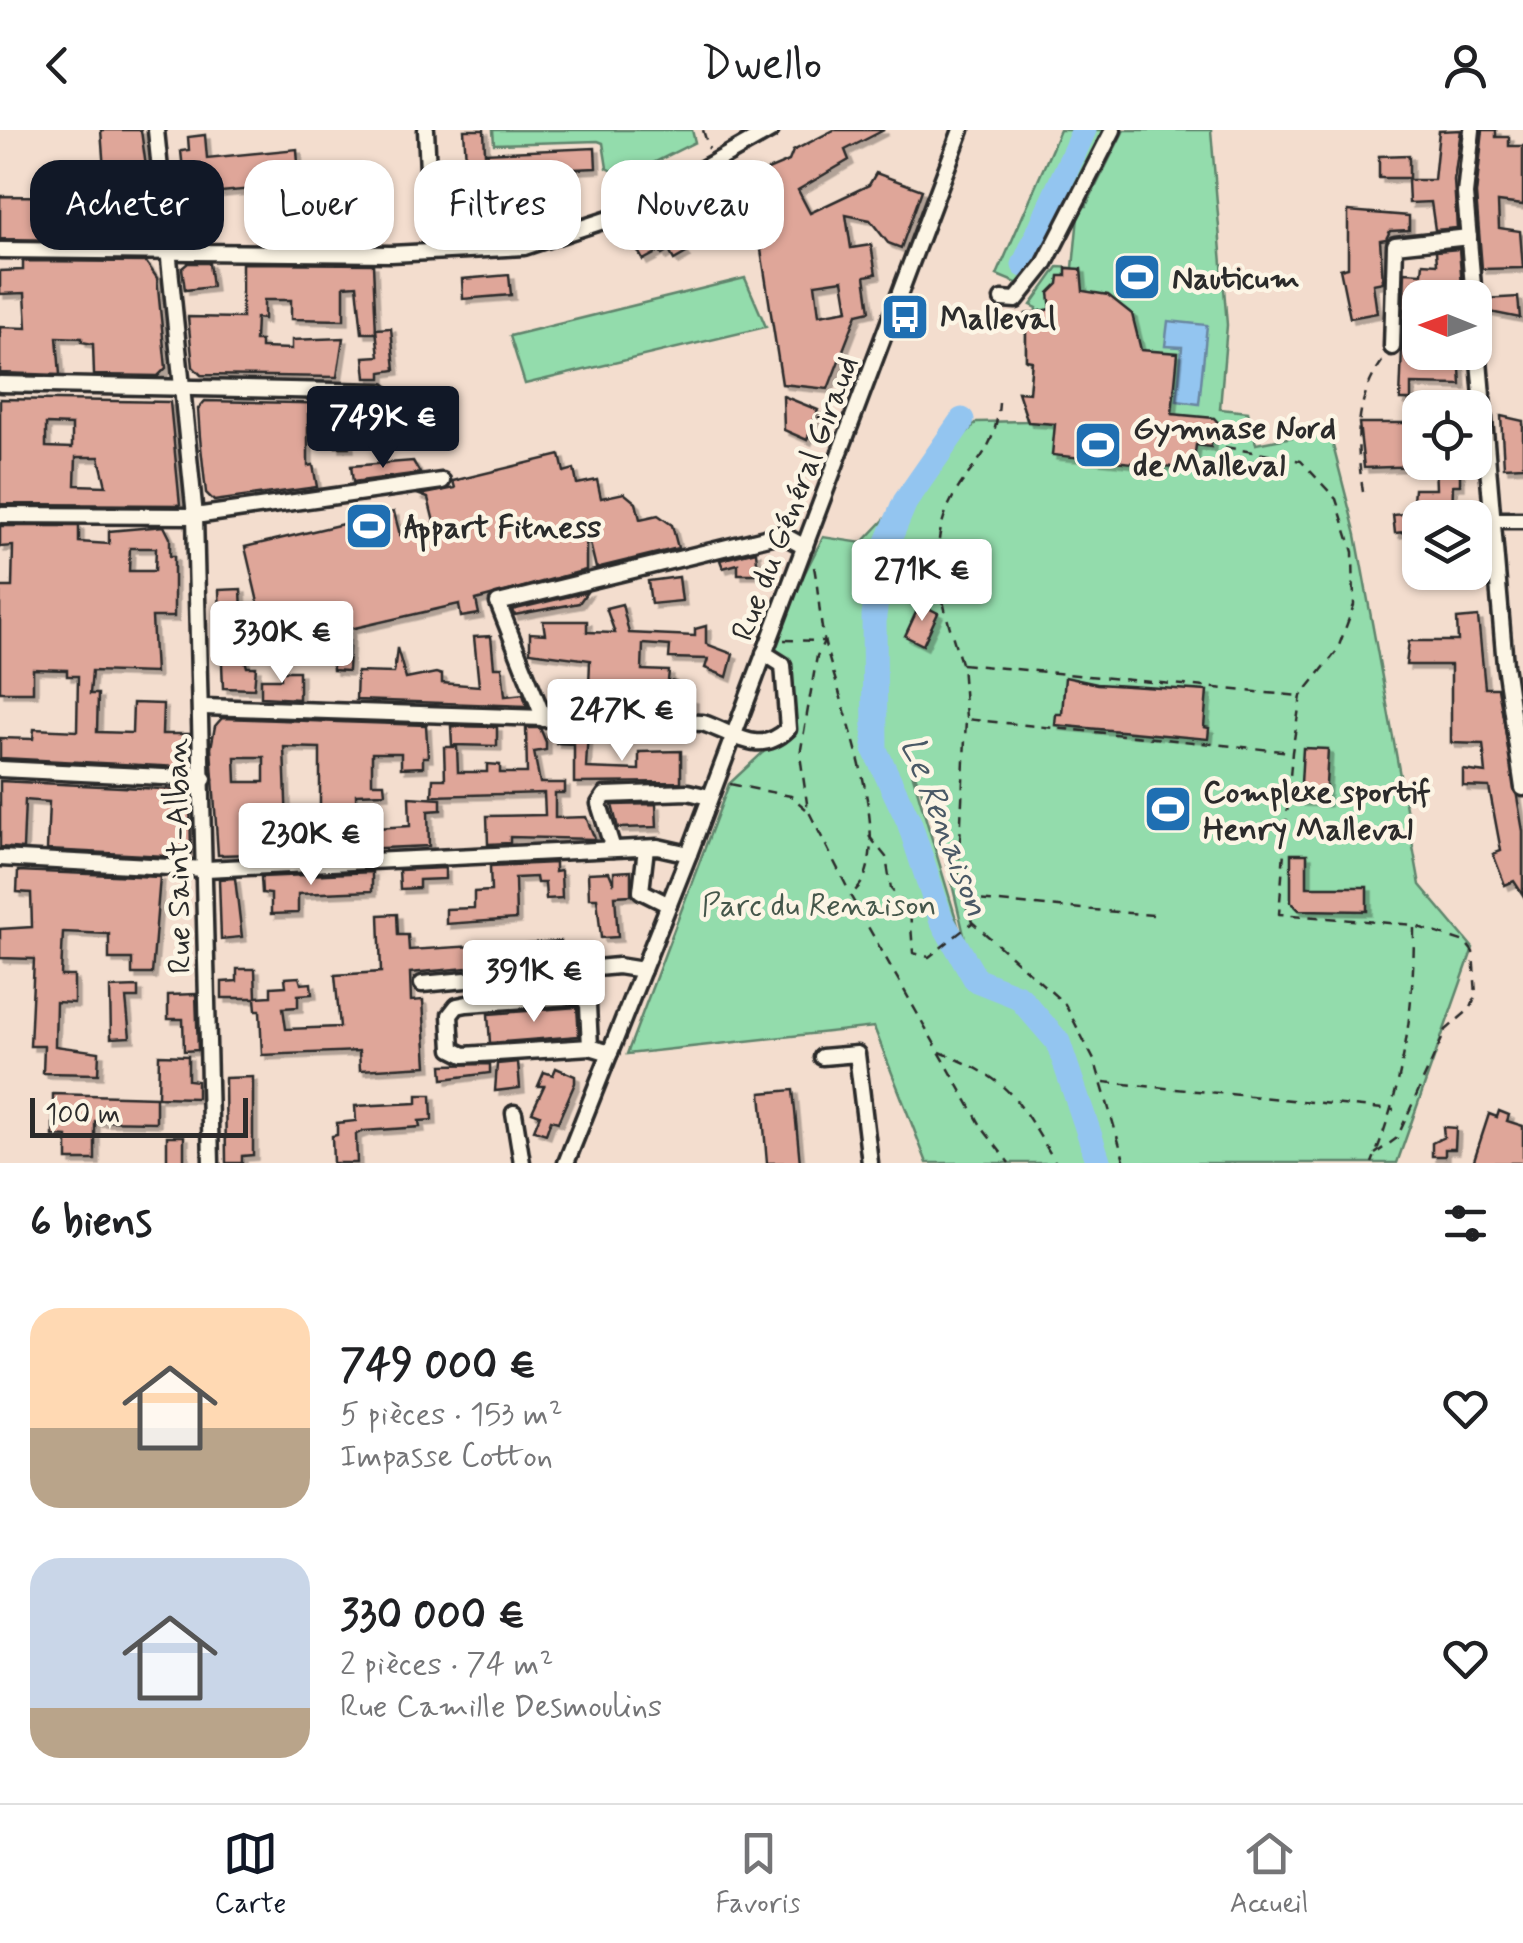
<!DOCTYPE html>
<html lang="fr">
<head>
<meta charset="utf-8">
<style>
  body { margin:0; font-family:Mynerve,sans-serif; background:#f6f6f6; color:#202124; height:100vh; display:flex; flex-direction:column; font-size:38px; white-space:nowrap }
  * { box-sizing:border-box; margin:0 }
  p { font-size:32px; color:#757577 }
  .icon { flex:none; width:55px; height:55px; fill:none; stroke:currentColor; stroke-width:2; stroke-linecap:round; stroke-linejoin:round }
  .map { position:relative; height:1033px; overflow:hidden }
  .sheet { display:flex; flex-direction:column; background:#fff; flex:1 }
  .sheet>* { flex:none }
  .top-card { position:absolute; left:30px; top:30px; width:1000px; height:90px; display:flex; gap:20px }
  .needle { width:65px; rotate:271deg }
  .buttons { position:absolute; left:1402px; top:150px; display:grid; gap:20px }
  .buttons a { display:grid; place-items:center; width:90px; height:90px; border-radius:20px; background:#fff; box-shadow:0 2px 8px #0004; font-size:50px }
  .scale { position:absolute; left:30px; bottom:25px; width:218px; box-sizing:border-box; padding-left:10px; border:5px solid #2b2b2b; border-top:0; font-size:28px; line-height:35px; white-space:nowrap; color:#2b2b2b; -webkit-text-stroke:8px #fcf5e5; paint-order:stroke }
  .price { position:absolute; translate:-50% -85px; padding:0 22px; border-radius:10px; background:#fff; color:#222; font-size:32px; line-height:65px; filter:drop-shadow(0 2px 5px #0008) }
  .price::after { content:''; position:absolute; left:50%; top:60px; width:30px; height:22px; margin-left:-15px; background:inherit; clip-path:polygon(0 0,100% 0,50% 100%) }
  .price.selected { background:#111827; color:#fff }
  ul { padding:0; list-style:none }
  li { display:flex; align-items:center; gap:30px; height:250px; padding:0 30px }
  li span { display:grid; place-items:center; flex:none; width:280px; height:200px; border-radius:30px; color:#555 }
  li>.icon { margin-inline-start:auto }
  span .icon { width:120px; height:120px; fill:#fffc; stroke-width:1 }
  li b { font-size:42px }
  h2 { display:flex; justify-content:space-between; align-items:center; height:120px; padding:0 30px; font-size:42px }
  .tag { padding:0 35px; border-radius:30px; background:#fff; box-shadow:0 2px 8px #0004; font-size:35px; line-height:90px }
  .tag.selected { background:#111827; color:#fff }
  header { display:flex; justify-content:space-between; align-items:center; height:130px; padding:0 30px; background:#fff; font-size:45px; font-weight:600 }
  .menu { display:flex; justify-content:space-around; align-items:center; height:140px; border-top:2px solid #e0e0e0; background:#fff; font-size:28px; color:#757577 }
  .menu a { display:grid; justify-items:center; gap:5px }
  .menu .selected { color:#111827 }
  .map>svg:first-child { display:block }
</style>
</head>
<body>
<header><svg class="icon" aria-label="back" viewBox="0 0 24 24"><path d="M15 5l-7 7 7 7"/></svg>Dwello<svg class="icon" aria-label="person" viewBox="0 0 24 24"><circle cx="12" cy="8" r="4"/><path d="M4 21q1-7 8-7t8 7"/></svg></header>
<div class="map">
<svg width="1523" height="1033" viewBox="0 0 1523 1033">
  <defs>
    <filter id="shadow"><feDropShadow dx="4.5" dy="4.5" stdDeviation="0" flood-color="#0004"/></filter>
  </defs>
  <rect width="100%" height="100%" fill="#f3ddce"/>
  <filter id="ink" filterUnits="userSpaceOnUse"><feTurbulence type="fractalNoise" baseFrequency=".01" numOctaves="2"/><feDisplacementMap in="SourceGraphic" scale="20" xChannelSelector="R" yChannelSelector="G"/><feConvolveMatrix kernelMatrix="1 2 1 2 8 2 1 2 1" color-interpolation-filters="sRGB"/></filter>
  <g filter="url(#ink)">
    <g fill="#93dcac" stroke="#5f846c" stroke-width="2.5" fill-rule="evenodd">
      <polygon points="493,0 692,0 695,12 625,47 607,38 603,13 598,11 494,14"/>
      <polygon points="1060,0 1109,0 1060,95 1021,155 997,145"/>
      <path d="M1124 0H1211L1227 195 1220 279 1248 282 1256 314 1329 300 1356 405 1420 755 1473 818 1397 1033H927L874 897 627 924 729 654 788 599 785 536 764 523 823 407 862 413 977 292 1027 291 1019 262H1029L1032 231 1026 230V184H1036L1037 178 1031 175 1058 137 1073 138 1079 76H1086ZM907 626 942 711 964 805 960 802Z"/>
      <polygon points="745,148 766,197 525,254 510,206"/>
    </g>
    <polygon fill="#93c5f0" stroke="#6987a1" stroke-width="2.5" points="1168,191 1207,195 1199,274 1177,271 1182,217 1165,216"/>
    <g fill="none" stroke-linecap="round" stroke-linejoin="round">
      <g stroke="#93c5f0" stroke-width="25">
        <polyline points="1024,135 1084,0"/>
        <polyline points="962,290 905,372 882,426 874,486 875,620 909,692 941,789 976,850 1019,867 1058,912 1099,1033"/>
      </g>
    </g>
    <g fill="#dfa699" stroke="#2b2b2b" stroke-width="2.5" fill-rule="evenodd" filter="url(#shadow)">
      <polygon points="101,0 141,0 156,110 93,110 92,87 65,83 66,110 0,109 0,66 106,67"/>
      <polygon points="464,0 484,0 485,23 595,18 596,38 486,43 485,30 466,31"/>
      <path d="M834 0H884L845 20 849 30 798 60 810 83 869 55 876 43 922 60 901 118 888 113 870 90 846 85 851 118 871 115 876 144 865 146 870 181 857 184 828 259 782 254 759 107 755 109 752 80 746 82 737 53 789 31 793 21ZM843 150 848 180 819 185 815 154Z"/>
      <polygon points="1461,0 1454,50 1457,98 1435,100 1431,72 1409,73 1408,50 1434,50 1439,1"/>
      <polygon points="1483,0 1496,0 1496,7 1509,7 1509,16 1523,16 1523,75 1498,72 1499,98 1520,101 1523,138 1482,139 1476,64"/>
      <polygon points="205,5 207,28 297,19 298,34 283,36 285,56 210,63 210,56 185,59 181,21 189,20 188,7"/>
      <polygon points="1409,25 1409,48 1379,48 1379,26"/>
      <polygon points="337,45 342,90 322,92 321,47"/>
      <polygon points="1348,81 1409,86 1409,100 1390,101 1386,109 1380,110 1383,152 1373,154 1377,183 1350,188 1340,139 1348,137"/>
      <polygon points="381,83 383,98 355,102 353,86"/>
      <polygon points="667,97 686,123 674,130 669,121 662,125 660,121 643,130 635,115"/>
      <polygon points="1459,119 1463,168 1420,165 1420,222 1459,222 1461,255 1411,254 1411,270 1400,270 1405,142 1422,143 1423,133 1437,134 1436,121"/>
      <polygon points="23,131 146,132 157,148 166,238 158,246 94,245 93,214 82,212 82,208 57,207 60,245 0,243 0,197 27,198 25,163 0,164 0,141 23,140"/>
      <polygon points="188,133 209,133 212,157 185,160 182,138"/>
      <polygon points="242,133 373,134 376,203 362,203 357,155 344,156 344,190 291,189 291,170 264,170 264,189 256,188 255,211 261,211 261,218 292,219 292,210 343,208 337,247 201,245 193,237 188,187 242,188"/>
      <polygon points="1066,138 1081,139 1083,161 1108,165 1132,184 1141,220 1178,223 1172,284 1214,288 1221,296 1212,304 1211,317 1196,315 1193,339 1052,325 1055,294 1028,292 1018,262 1029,263 1032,231 1026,230 1026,184 1051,179 1049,163 1058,154 1059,146 1066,146"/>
      <polygon points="509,145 511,165 463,169 462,149"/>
      <polygon points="1518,167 1520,188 1485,181 1484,169"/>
      <polygon points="391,198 395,240 381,242 381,248 366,248 364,227 379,226 376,199"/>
      <polygon points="783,266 818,280 807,310 784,300"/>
      <path d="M0 269 170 272 180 375 0 374ZM46 294 72 295V318L46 317ZM76 327H99L106 356 75 355Z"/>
      <polygon points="205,271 345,274 349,317 336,317 336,285 308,284 308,336 313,335 317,357 214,371 206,363 200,308 198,279"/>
      <polygon points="1501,286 1523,291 1523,336 1504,337"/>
      <polygon points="1359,293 1420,293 1420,336 1364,338"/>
      <polygon points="560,325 564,342 574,339 577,354 597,350 601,368 624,363 636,373 640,389 658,385 672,395 678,418 596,438 590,413 586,413 586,440 476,470 479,484 461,487 459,474 350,499 348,541 333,540 331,504 269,519 245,417 394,382 400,405 435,396 428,368 420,365 455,358 453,351"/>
      <polygon points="413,331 420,343 353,352 351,336"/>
      <polygon points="1435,332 1460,332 1460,355 1453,355 1452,388 1420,388 1420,400 1395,403 1393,385 1412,383 1414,359 1436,359"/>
      <path d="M0 396H79V412L109 414V401L164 396 170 408V426H174V487H152L155 543 92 541 90 564H98L97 602 132 603 133 573 163 574 162 604H189L188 631 180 637 0 628V608L33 609 34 599 77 601 78 546H67V540L33 539V562H0V457H12L13 416 0 417ZM130 418H156L155 441H129Z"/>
      <polygon points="756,421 758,444 738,444 738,434 723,438 720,430"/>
      <polygon points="679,447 682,471 651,474 648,451"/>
      <polygon points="241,459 244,526 247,537 256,537 254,559 223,558 219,460"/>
      <polygon points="587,462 579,473 514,485 512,480"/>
      <polygon points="622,474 629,503 695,506 695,499 706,496 706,514 733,524 727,547 705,538 708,529 669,528 670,516 643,514 642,540 669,541 668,551 677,552 676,566 693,569 693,582 641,575 641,580 558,577 558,558 589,557 590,530 530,522 530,503 545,504 543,491 587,491 587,502 615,503 606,478"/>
      <polygon points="920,474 938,483 923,515 905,506"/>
      <polygon points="1478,487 1485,558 1498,558 1523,701 1523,765 1514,751 1505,755 1493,724 1501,721 1489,657 1463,656 1463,640 1486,643 1483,614 1451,613 1451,535 1406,535 1409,511 1458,511 1457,489"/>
      <polygon points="491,506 494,537 502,537 505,566 523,564 527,576 356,570 357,542 394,543 397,518 406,549 436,543 442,545 442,553 479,556 474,507"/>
      <polygon points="281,541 299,541 299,569 261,567 261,549 281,549"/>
      <polygon points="1065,547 1097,554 1207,561 1204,597 1209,598 1208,609 1055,595 1056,584 1062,584"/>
      <path d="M222 588 426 595 428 627H423V637L401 638V623H372V653H384L385 663 356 664 357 699 410 696 409 667 441 669V680L428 681 429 716 336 720V687L320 688V618L284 617 287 696H302V721L276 722V700H252L253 724 218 725 211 618 215 596ZM235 627H264V652H236Z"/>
      <polygon points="451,596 497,597 497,616 452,615"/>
      <polygon points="526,598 540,598 546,612 546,620 534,622 540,653 565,653 565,663 555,663 555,688 586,687 595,709 510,707 510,713 488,714 487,686 545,685 544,663 432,666 433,649 445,649 444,617 457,617 458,642 487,642 487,634 500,635 500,643 527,643"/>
      <polygon points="557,599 588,600 586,638 639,640 639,622 681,621 681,652 574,653 574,614 556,613"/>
      <polygon points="1303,618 1328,619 1325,672 1300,671"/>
      <polygon points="0,651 182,660 190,668 191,723 185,727 47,720 49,672 25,670 23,719 0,717"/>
      <polygon points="656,674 657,697 618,698 612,675"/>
      <polygon points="1291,724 1307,724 1307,757 1367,757 1367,781 1299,780 1291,772"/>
      <polygon points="555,733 555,742 561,741 562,768 546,769 545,753 537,753 536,747 515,748 516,789 446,794 446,779 474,778 474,762 491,761 490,736"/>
      <polygon points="445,738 445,749 419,750 419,758 400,759 399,740"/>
      <polygon points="18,741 160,747 152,844 132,844 132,829 109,829 109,804 63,802 61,846 74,846 74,873 56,872 55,916 99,922 98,944 43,943 44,916 30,916 34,829 0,828 0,799 32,797 31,763 17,762"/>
      <polygon points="631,741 631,765 615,766 618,807 601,808 597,768 589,768 588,743 609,742 614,754 614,742"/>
      <polygon points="372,742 372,761 298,764 298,783 271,784 271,764 262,763 261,747"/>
      <polygon points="235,748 242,807 221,809 219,749"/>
      <polygon points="397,784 398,805 408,805 409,820 561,811 562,830 410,843 411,871 423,870 427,936 360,940 359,921 262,925 260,880 256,880 255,868 222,868 222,852 237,851 237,839 255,839 256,867 271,866 271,857 286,856 285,848 299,847 301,854 311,853 312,864 298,865 298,877 283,878 286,899 340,897 335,845 381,842 379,785"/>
      <polygon points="138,857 138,868 126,868 130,907 111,908 110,858"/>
      <polygon points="196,864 198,920 184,921 183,889 168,889 168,865"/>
      <polygon points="577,877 579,906 490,913 488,884"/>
      <polygon points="159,925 188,926 188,950 197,951 197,968 158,967"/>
      <polygon points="518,932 520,958 495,961 497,934"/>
      <polygon points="490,934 490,943 443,949 442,935"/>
      <polygon points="556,938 575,946 575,953 558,992 551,990 546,1004 534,1000 540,985 532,982 544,956 538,956 544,942 553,945"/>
      <polygon points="253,947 253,1025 242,1026 242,1033 226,1033 225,948"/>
      <polygon points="793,960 800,1033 767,1033 761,963"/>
      <polygon points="53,964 156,967 156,992 95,991 95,1030 67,1030 67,1007 53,1006"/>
      <polygon points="417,965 431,965 432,990 419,991 420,997 364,1001 356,1004 357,1033 333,1033 332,1006 337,1005 337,993 356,991 355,976 417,973"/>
      <polygon points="1499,981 1509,985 1507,991 1523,996 1523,1033 1473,1033 1489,984 1497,987"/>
      <polygon points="1443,997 1456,998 1455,1019 1445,1019 1445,1026 1432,1026 1432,1013 1444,1007"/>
      <rect x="167" y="1006" width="17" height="27"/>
    </g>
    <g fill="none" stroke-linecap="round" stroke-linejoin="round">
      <g stroke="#2b2b2b" stroke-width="21">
        <g id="minor">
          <polyline points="156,0 195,386 211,1033"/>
          <polyline points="426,0 432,121"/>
          <polyline points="1472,0 1465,64 1474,168"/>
          <polyline points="0,120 391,124 524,117 621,85 771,0"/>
          <polyline points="1002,169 1016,170 1044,135 1113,0"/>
          <polyline points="1475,184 1505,535 1523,658"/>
          <polyline points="1392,217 1395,115 1469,107"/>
          <polyline points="0,254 381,262"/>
          <polyline points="0,385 195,386 442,351"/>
          <polyline points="1492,390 1523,390"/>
          <path d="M203 577 703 593C736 604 759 627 788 599L783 535 764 523"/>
          <polyline points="544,589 498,473 781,404 805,417"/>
          <polyline points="0,639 204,649"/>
          <polyline points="646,718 641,761 669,775"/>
          <polyline points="613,719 599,674 605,665 688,662 709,667"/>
          <polyline points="0,728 206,739 658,717 689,724"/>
          <polyline points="422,854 618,836 643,840"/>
          <polyline points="590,917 588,875 583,866 467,874 457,876 450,885 452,919 464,925 590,917 610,923"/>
          <polyline points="822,927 857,924 870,1033"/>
          <polyline points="514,983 522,1033"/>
          <polyline points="566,1033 689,724 961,0"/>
        </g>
      </g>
      <g stroke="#2b2b2b" stroke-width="2.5" stroke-dasharray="10 8" stroke-linecap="butt">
        <polyline points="703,0 709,19"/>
        <path d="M1225 317 1301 331 1336 369 1353 422 1354 475 1337 521 1301 566 1292 622 1279 784 1414 795C1414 881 1404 954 1372 1033"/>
        <path d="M1363 362C1356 314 1353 272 1383 230"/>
        <path d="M814 437C819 462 819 488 825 514 837 565 904 729 850 765L983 999 1009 1033"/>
        <polyline points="784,510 824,511 817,526 800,625 808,680 850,763"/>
        <path d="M961 533C945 483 925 426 949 375 968 334 995 328 999 273"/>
        <polyline points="966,588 962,534 1299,566"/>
        <polyline points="730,654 791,666 806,679"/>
        <polyline points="869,706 886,727 891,759 910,781 913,823 929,827 972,793"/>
        <polyline points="964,769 1153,785"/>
        <path d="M940 922C1013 951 1017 969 1056 1033"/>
        <polyline points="1104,952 1394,980"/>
        <polyline points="1375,1024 1397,1008 1446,900 1471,878 1476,865 1473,822 1465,812 1415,796"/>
        <polyline points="1125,1033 1095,932 1065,874 972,792 958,753 966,589 1292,622"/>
      </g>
      <use href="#minor" stroke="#fcf5e5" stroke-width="14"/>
    </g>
  </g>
  <defs>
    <g id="stadium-square" transform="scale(2.5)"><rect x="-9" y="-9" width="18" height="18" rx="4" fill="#1f6fb2" stroke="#fcf5e5"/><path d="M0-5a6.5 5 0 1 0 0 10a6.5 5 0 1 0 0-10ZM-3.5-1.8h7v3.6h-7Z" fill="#fff"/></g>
    <g id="bus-square" transform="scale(2.5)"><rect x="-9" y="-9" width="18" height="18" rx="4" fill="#1f6fb2" stroke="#fcf5e5"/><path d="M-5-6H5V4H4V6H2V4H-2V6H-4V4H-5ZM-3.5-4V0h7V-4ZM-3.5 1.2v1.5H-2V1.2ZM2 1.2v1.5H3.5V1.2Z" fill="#fff"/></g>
  </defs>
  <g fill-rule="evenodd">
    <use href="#stadium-square" x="1137" y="147"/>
    <use href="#bus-square" x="905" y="187"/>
    <use href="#stadium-square" x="1098" y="315"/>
    <use href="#stadium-square" x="369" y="396"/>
    <use href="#stadium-square" x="1168" y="679"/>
  </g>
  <g text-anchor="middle" stroke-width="9" stroke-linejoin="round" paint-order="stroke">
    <g font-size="32" font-weight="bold" fill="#2b2b2b" stroke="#fcf5e5" text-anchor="start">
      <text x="1172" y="158">Nauticum</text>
      <text x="940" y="198">Malleval</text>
      <text x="1133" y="308">Gymnase Nord<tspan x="1133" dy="37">de Malleval</tspan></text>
      <text x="404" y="407">Appart Fitness</text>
      <text x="1203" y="672">Complexe sportif<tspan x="1203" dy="37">Henry Malleval</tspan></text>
    </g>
    <g font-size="32" fill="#2b2b2b" stroke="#fcf5e5">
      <text transform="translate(794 368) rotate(-69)" y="11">Rue du Général Giraud</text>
      <text transform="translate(177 726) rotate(-91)" y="11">Rue Saint-Alban</text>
    </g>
    <g font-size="32" fill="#45574b" stroke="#fcf5e5">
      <text x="819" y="785">Parc du Renaison</text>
    </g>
    <g font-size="35" font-style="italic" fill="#4a5966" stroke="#fcf5e5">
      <text transform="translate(946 696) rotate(69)" y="12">Le Renaison</text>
    </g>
  </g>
</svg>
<div class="buttons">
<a><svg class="needle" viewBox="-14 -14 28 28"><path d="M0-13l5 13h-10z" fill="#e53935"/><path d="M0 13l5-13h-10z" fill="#757577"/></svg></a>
<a><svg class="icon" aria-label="locate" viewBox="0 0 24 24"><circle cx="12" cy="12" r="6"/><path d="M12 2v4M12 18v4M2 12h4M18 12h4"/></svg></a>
<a><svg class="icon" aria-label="layers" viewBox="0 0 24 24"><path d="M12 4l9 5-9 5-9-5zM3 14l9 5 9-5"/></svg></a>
</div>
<div class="scale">100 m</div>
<b class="price selected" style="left:383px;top:341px">749K €</b>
<b class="price" style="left:922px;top:494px">271K €</b>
<b class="price" style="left:282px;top:556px">330K €</b>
<b class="price" style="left:622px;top:634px">247K €</b>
<b class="price" style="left:311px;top:758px">230K €</b>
<b class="price" style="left:534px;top:895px">391K €</b>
<div class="top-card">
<a class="tag selected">Acheter</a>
<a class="tag">Louer</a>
<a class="tag">Filtres</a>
<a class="tag">Nouveau</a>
</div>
</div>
<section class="sheet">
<h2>6 biens<svg class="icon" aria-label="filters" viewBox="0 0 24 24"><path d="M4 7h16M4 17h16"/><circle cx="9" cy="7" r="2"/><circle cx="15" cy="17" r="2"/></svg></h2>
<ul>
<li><span style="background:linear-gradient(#ffd9b3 60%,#b9a48a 0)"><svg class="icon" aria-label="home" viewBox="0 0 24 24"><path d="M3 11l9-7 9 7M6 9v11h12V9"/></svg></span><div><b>749 000 €</b><p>5 pièces · 153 m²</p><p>Impasse Cotton</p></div><svg class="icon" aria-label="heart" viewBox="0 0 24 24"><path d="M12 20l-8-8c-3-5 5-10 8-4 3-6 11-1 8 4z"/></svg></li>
<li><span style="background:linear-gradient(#c9d6e8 75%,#b9a48a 0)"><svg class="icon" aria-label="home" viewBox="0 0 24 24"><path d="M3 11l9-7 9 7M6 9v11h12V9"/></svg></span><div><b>330 000 €</b><p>2 pièces · 74 m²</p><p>Rue Camille Desmoulins</p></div><svg class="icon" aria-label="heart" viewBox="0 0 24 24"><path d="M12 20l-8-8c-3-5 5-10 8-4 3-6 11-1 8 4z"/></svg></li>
</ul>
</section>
<nav class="menu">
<a class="selected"><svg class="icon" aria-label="map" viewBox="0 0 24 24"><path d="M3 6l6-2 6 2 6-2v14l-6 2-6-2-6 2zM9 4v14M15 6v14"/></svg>Carte</a>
<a><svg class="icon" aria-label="saved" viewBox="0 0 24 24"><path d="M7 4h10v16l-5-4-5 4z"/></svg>Favoris</a>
<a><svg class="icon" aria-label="home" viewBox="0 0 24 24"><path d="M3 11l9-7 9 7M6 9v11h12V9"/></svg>Accueil</a>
</nav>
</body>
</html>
